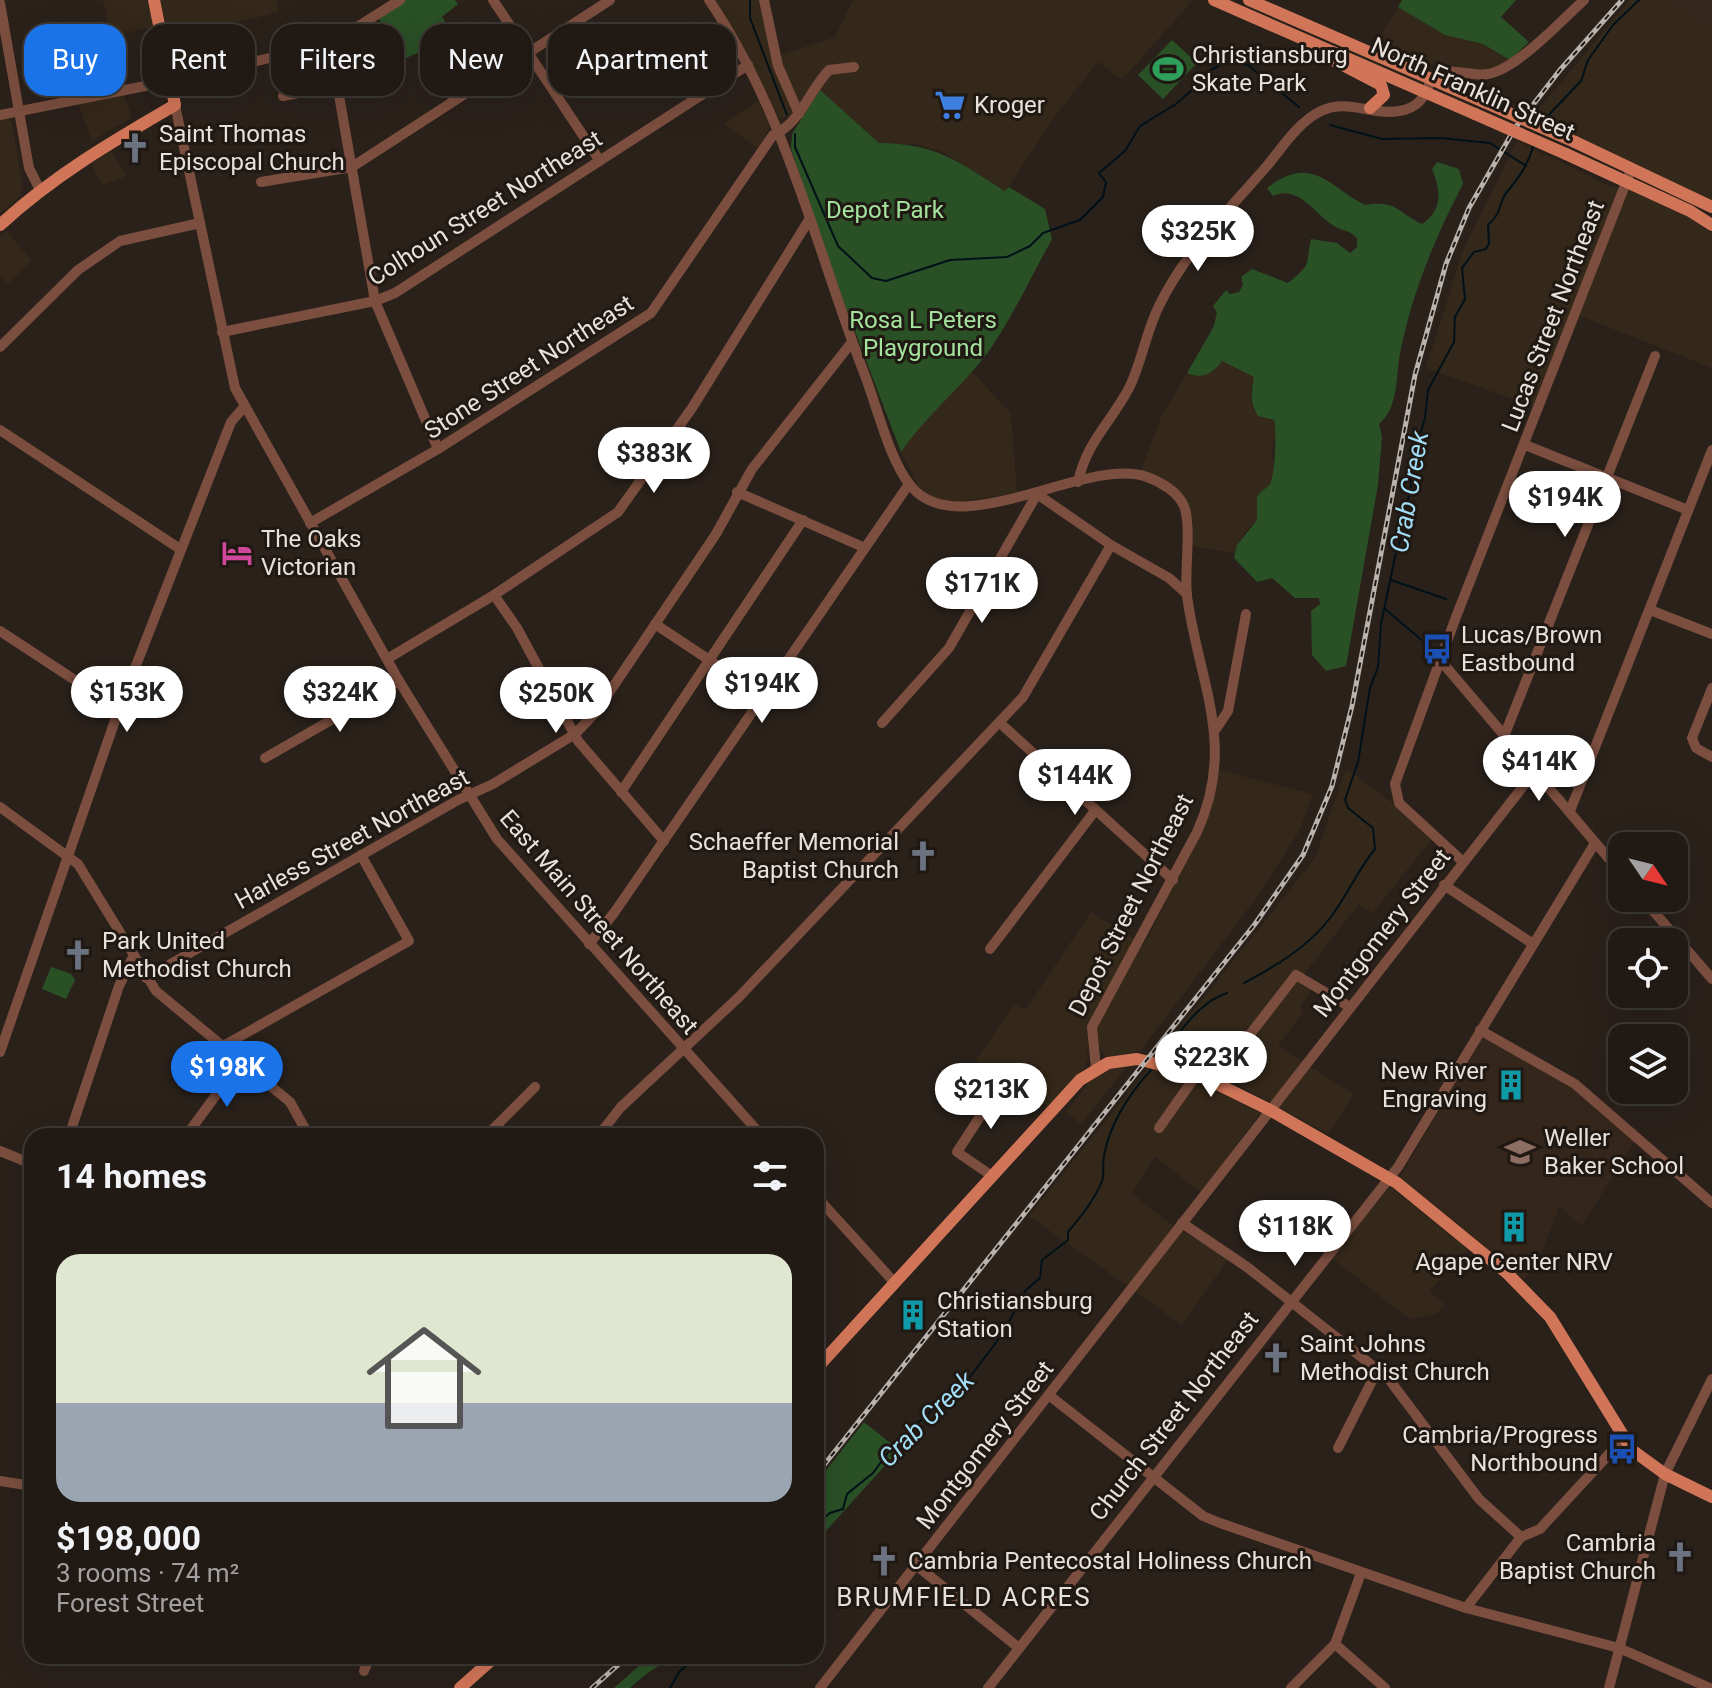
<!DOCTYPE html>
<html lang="en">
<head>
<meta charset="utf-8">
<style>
  body { margin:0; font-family:Roboto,sans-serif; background:#2d2622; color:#f1f3f6; height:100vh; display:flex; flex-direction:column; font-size:30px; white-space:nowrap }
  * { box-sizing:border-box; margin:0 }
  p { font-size:26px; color:#a2a0a0 }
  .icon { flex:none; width:44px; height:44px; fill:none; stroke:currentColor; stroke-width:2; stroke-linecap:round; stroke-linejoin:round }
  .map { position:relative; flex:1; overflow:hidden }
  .details { position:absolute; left:24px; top:1128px; width:800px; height:536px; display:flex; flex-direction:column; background:#201914; border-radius:24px; box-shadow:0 8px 32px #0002,0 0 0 2px #3d3834 }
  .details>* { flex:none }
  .hud { position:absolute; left:24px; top:24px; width:800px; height:72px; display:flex; gap:16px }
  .needle { width:52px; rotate:125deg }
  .controls { position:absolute; left:1608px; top:832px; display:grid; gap:16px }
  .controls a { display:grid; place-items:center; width:80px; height:80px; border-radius:16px; background:#201914; box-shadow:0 8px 32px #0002,0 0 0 2px #3d3834; font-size:40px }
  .price { position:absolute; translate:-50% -68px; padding:0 18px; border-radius:28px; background:#fff; color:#222; font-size:26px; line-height:52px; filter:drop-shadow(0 2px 4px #0008) }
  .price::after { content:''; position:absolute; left:50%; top:48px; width:24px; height:18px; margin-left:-12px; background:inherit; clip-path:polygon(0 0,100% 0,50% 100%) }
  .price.active { background:#1a73e8; color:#fff }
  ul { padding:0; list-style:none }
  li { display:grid; align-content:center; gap:16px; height:424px; padding:0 32px }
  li+li { border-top:2px solid #3d3834 }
  li span { display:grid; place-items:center; height:248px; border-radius:24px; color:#555 }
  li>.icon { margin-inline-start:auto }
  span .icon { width:144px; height:144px; fill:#fffc; stroke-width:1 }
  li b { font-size:34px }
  h2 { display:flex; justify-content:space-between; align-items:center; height:96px; padding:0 32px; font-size:34px }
  .pill { padding:0 28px; border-radius:24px; background:#201914; box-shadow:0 8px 32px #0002,0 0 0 2px #3d3834; font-size:28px; line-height:72px }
  .pill.active { background:#1a73e8; color:#fff }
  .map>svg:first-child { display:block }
</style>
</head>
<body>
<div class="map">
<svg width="1712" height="1688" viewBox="0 0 1712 1688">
  <rect width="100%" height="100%" fill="#2a211b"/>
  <g fill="#34281a">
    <polygon points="103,0 146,0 152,15 152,27 111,36"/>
    <polygon points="159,0 276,0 279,12 170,38"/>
    <polygon points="714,0 767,0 778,56 835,37 853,0 1193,0 1122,80 1098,62 1056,115 1006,191 941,151 914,144 879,143 812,84 790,117 779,118 743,46"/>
    <polygon points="1630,0 1666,0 1712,30 1712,201 1533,116"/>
    <polygon points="1398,7 1445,35 1483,44 1510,60 1487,71 1436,63 1420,69 1373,49"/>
    <polygon points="124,93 132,118 92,140 78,103"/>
    <polygon points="758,101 770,127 758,149 723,123"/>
    <polygon points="0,118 9,119 12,124 23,187 19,197 0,213"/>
    <polygon points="1517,141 1608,185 1637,192 1693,219 1712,233 1712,368 1580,316 1543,410 1426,368 1463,250"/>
    <polygon points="111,150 126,176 103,185 91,164"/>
    <polygon points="7,231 32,261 8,284 0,277 0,238"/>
    <polygon points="1222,361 1254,377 1251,391 1268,419 1274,420 1277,430 1272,450 1274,473 1269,486 1257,497 1257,520 1245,532 1235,553 1192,546 1193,520 1185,497 1173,486 1141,470 1162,414 1187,373 1192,376"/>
    <polygon points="972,372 1011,413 1017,493 958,502 937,500 919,487 901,452 926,416"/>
    <polygon points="1346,768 1393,803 1431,840 1372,914 1359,904 1301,978 1314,986 1300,1007 1304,1011 1278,1046 1354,1094 1328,1134 1224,1077 1158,1055 1315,858"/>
    <polygon points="1219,770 1313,794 1300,830 1257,897 1141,1050 1124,1056 1126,1068 1081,1124 1065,1112 1108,1059 1098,1045 1087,1046 1088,1059 1083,1069 1050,1109 976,1060 1014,1004 1025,1010 1091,912 1144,945 1211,812"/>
    <polygon points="1150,1066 1203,1083 1260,1113 1201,1193 1155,1156 1132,1194 1175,1227 1229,1258 1182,1325 1029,1216"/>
    <polygon points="1390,1187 1468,1249 1429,1291 1445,1305 1436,1314 1409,1319 1331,1257"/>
  </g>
  <polygon fill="#35271b" points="1666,0 1712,0 1712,30 1670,3"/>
  <polygon fill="#34261b" points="1481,1038 1488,1038 1574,1085 1635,1140 1582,1226 1559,1207 1543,1249 1525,1280 1400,1177"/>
  <g fill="#2a5026">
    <polygon points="404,0 455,0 458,4 442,17 461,46 447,57 430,63 422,51 404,59 379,19"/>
    <polygon points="1402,0 1516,0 1501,17 1529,42 1510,60 1483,44 1445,35 1398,7"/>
    <polygon points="1172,40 1197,63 1163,99 1138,75"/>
    <path d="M820 90 879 143C938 144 957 161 1005 191L1009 187 1045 209 1052 239C1032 275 1014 314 991 348 964 386 927 414 901 452L843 300 791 149 792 134Z"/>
    <path d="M1437 162 1459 169 1463 184C1435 237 1409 300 1399 360 1396 382 1397 409 1379 424L1382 437 1378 485 1346 666 1326 671 1312 655 1311 611 1320 604 1319 598H1295L1272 578 1257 582 1234 558 1237 545 1257 520V497C1260 491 1266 489 1270 484 1275 476 1277 429 1274 420L1258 416C1250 402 1251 393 1254 377L1222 361C1214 373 1201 380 1187 373L1214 326 1217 312 1213 306 1226 290 1230 294 1239 292 1243 285 1241 277 1252 269 1288 283C1313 262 1305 267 1311 239L1337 243 1350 253 1357 247V238C1350 230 1342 231 1334 226 1315 214 1298 184 1273 196L1267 188C1312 153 1329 187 1365 205 1397 200 1395 211 1422 224 1443 210 1441 191 1432 169Z"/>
    <polygon points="51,967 71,974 75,980 66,999 42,989"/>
    <polygon points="864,1422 899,1450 816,1542 816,1483"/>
    <path d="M650 1656H687C662 1661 649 1671 630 1688H614Z"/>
  </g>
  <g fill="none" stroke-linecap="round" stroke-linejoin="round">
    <g stroke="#001119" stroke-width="2">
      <polyline points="750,0 750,18 787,115"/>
      <polyline points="1239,64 1248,65 1299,107"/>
      <polyline points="1542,122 1581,81 1588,60 1613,25 1639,0"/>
      <polyline points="1330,125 1382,139 1440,138 1490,143 1526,166"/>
      <polyline points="795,134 795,147 838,246 872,278 886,281 950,260 1007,257 1030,246 1043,233 1080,220 1103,197 1106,182 1099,173 1125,151 1140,126 1176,104 1192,90 1200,76 1220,65"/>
      <polyline points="1391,580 1446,599"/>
      <polyline points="1385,609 1424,642"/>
      <path d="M1244 983C1276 966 1308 947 1330 918 1347 896 1357 871 1375 849L1373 828 1348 808 1345 800 1358 762 1370 688 1378 667 1381 624 1396 552 1408 519 1405 512 1411 487 1412 462 1425 418 1428 390 1454 342 1455 317 1465 299 1462 268 1474 252 1486 249 1489 243 1488 225C1504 211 1497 204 1507 192 1519 177 1527 167 1533 147"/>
      <path d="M1160 1058C1178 1035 1198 1002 1227 993"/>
      <path d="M816 1524 830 1513 843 1509 847 1494 873 1473 896 1442 970 1377 1003 1333 1025 1291 1040 1278 1042 1260 1068 1240V1232C1081 1216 1094 1201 1102 1181 1105 1173 1102 1164 1104 1156 1110 1123 1129 1094 1151 1070"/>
      <polyline points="670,1688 679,1672 697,1656"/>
    </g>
    <g stroke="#7b4e3f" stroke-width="10">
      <polyline points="493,0 600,161"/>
      <path d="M709 0C786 113 816 248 864 373 877 406 889 459 910 485 957 546 1087 455 1147 477 1161 482 1178 492 1184 506 1192 526 1184 572 1187 596 1199 683 1237 745 1197 832L1092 1027 1096 1068"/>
      <polyline points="764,0 778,66 799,114"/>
      <polyline points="0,3 29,168 40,190"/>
      <polyline points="330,44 375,301 438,449"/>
      <polyline points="283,96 337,85"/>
      <polyline points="175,105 235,388 399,681 497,839 762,1136"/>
      <polyline points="0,115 170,81 330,44 400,0"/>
      <polyline points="261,182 352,167 610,0"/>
      <polyline points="222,332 375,301 395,293 748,65"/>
      <polyline points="0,347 78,270 120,241 200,223"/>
      <polyline points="0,430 180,549"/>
      <polyline points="1525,445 1688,510"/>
      <path d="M1078 482C1087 440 1112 422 1130 386 1142 361 1146 332 1159 306 1185 252 1227 212 1266 167 1282 148 1298 122 1321 111 1348 98 1372 116 1399 111 1432 106 1424 77 1440 73 1455 68 1473 77 1488 74 1517 69 1562 20 1584 0"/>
      <polyline points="737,492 863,547"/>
      <path d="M310 523 438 449 651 313 773 135C801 123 808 92 829 70L854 67"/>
      <polyline points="494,595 517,628 578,741 664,841"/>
      <polyline points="1650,610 1712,634"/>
      <polyline points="655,624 762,695"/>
      <polyline points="0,631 119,709"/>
      <polyline points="387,659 494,595 618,512 692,408 809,220"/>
      <polyline points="1441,661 1622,874"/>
      <polyline points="1712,688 1692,738 1696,748 1712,757"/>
      <polyline points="882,723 949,648 1037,494 1111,545 1169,578 1187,594"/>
      <polyline points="1000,723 1173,880"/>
      <polyline points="1216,729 1228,711 1246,614"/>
      <polyline points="1505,734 1655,356"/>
      <polyline points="265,758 399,681"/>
      <polyline points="621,792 803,520"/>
      <polyline points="0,807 78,864 156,991 290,1102 309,1136"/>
      <polyline points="1570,811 1712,450"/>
      <polyline points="1462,861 1399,803 1395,784 1456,617 1629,175"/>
      <polyline points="1444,885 1533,944"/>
      <polyline points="1642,898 1712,979"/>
      <polyline points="589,944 614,913 909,484"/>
      <polyline points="990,949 1094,812"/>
      <polyline points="146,978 458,800 493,784 575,734 596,712 716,534 752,469 852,342"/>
      <polyline points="1480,1030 1575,1084 1712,1203"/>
      <polyline points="223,1046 409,941 361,855"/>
      <polyline points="0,1052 119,709 231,422 244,407"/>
      <polyline points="1214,1081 1296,975 1350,1007"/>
      <polyline points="1159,1128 1197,1074"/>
      <polyline points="69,1136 119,986 133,957"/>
      <polyline points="186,1136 241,1061"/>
      <polyline points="486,1136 535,1087"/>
      <polyline points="598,1136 621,1107 739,997 1023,697 1111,545"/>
      <polyline points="0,1151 32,1164"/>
      <polyline points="992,1176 957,1152 996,1092"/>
      <polyline points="816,1196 894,1282"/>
      <polyline points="1182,1223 1247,1267 1388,1378 1479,1499 1521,1537"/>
      <polyline points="1050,1396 1203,1516 1220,1523 1466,1608 1619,1648 1710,1688"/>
      <polyline points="1338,1448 1378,1369"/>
      <polyline points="0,1481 32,1486"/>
      <polyline points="916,1565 1019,1648"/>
      <polyline points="1466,1608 1521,1537 1540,1529 1623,1439"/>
      <polyline points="1335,1644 1385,1688"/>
      <polyline points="364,1671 370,1656"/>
      <polyline points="820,1688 1535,771"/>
      <polyline points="988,1688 1398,1167 1595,843"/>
      <polyline points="1291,1688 1335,1644 1361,1573"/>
      <polyline points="1609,1688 1665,1474 1712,1379"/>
    </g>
    <g stroke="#d17558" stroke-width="12">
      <polyline points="1214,0 1475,114"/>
      <polyline points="1249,0 1484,102"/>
      <polyline points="1331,59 1381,85 1384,95 1370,108"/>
      <polyline points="1575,142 1712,207"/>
      <polyline points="1566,154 1690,211 1712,225"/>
      <path d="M0 225C53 176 113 141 175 105L154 0"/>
      <polyline points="816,1369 1080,1080 1108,1063 1137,1059 1197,1074 1270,1110 1397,1183 1507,1273 1550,1317 1632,1450 1665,1474 1712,1497"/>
      <polyline points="460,1688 496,1656"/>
    </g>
    <g stroke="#b9b2ad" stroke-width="5">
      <g id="rail">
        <polyline points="816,1475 1255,924 1303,855 1332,786 1352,706 1415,375 1446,264 1469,208 1515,128 1560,70 1622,0"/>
        <polyline points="592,1688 628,1656"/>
      </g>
    </g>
    <use href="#rail" stroke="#201812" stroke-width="2" stroke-dasharray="6" stroke-linecap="butt"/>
    <g stroke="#d17558" stroke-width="12">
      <polyline points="1484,102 1575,142"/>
      <polyline points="1475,114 1566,154"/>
    </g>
  </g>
  <defs>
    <g id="stadium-bare" transform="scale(2.4)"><path d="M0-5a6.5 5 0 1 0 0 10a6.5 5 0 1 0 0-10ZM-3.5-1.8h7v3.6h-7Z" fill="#2e9e5b" stroke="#201812" stroke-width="2.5" paint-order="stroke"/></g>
    <g id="supermarket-bare" transform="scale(2.4)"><path d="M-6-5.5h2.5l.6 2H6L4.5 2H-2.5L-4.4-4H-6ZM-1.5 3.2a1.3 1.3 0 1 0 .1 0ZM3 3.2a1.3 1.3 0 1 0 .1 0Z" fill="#3f7fe0" stroke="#201812" stroke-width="2.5" paint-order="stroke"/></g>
    <g id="church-bare" transform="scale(2.4)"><path d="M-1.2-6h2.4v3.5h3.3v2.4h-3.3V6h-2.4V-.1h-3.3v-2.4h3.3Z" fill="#6b7280" stroke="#201812" stroke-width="2.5" paint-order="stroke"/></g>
    <g id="hotel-bare" transform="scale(2.4)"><path d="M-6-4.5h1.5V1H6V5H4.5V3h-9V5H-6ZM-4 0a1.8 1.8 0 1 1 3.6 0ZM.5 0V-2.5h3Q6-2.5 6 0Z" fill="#d1479c" stroke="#201812" stroke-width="2.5" paint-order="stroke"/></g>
    <g id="bus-bare" transform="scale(2.4)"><path d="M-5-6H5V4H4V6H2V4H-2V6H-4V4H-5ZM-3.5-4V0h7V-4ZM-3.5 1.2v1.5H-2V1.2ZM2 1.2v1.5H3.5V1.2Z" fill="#1a4fb4" stroke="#201812" stroke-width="2.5" paint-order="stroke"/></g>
    <g id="building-bare" transform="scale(2.4)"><path d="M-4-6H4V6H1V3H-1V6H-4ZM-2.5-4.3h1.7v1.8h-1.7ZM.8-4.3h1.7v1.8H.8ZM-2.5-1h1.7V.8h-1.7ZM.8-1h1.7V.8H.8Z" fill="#0f9aa8" stroke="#201812" stroke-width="2.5" paint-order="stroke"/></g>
    <g id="school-bare" transform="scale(2.4)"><path d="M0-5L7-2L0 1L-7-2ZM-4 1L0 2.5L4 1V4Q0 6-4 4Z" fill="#8d6e63" stroke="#201812" stroke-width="2.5" paint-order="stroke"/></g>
  </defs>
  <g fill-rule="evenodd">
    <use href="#stadium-bare" x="1168" y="69"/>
    <use href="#supermarket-bare" x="950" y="105"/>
    <use href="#church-bare" x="135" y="148"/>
    <use href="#hotel-bare" x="237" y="553"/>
    <use href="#bus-bare" x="1437" y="649"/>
    <use href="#church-bare" x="923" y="856"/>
    <use href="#church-bare" x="78" y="955"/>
    <use href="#building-bare" x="1511" y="1085"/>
    <use href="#school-bare" x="1520" y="1152"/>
    <use href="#building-bare" x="1514" y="1227"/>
    <use href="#building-bare" x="913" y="1315"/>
    <use href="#church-bare" x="1276" y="1358"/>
    <use href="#bus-bare" x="1622" y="1449"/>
    <use href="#church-bare" x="1680" y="1557"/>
    <use href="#church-bare" x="884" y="1561"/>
  </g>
  <g text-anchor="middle" stroke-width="6" stroke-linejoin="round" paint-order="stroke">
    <g font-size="24" fill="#e7e1dc" stroke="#201812" text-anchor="start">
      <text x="1192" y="63">Christiansburg<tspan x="1192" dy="28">Skate Park</tspan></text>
      <text x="974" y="113">Kroger</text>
      <text x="159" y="142">Saint Thomas<tspan x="159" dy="28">Episcopal Church</tspan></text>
      <text x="261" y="547">The Oaks<tspan x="261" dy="28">Victorian</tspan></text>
      <text x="1461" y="643">Lucas/Brown<tspan x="1461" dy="28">Eastbound</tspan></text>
      <text x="899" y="850" text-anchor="end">Schaeffer Memorial<tspan x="899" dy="28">Baptist Church</tspan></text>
      <text x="102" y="949">Park United<tspan x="102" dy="28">Methodist Church</tspan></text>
      <text x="1487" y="1079" text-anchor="end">New River<tspan x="1487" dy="28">Engraving</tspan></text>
      <text x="1544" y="1146">Weller<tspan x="1544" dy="28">Baker School</tspan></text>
      <text x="1514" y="1270" text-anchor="middle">Agape Center NRV</text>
      <text x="937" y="1309">Christiansburg<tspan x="937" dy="28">Station</tspan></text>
      <text x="1300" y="1352">Saint Johns<tspan x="1300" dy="28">Methodist Church</tspan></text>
      <text x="1598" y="1443" text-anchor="end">Cambria/Progress<tspan x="1598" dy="28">Northbound</tspan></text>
      <text x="1656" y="1551" text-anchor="end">Cambria<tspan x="1656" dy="28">Baptist Church</tspan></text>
      <text x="908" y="1569">Cambria Pentecostal Holiness Church</text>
    </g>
    <g font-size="24" fill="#e7e1dc" stroke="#201812">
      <text transform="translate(1473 89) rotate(24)" y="8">North Franklin Street</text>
      <text transform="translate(485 208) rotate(-32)" y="8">Colhoun Street Northeast</text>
      <text transform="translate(1553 316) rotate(-69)" y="8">Lucas Street Northeast</text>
      <text transform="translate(529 367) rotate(-33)" y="8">Stone Street Northeast</text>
      <text transform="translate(352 839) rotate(-29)" y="8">Harless Street Northeast</text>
      <text transform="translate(1131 905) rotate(-63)" y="8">Depot Street Northeast</text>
      <text transform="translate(599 922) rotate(49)" y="8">East Main Street Northeast</text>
      <text transform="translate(1382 933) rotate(-52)" y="8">Montgomery Street</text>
      <text transform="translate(1174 1416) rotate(-52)" y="8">Church Street Northeast</text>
      <text transform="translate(985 1445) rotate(-52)" y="8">Montgomery Street</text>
    </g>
    <g font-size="24" fill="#a4e39d" stroke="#201812">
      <text x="885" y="218">Depot Park</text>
      <text x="923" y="328">Rosa L Peters<tspan x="923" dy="28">Playground</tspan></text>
    </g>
    <g font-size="26" font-style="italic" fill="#a2ddf6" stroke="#201812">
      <text transform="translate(1409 492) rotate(-80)" y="9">Crab Creek</text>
      <text transform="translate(926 1419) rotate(-45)" y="9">Crab Creek</text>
    </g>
    <g font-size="26" letter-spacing="2" fill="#e7e1dc" stroke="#201812">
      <text x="964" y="1606">BRUMFIELD ACRES</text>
    </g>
  </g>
</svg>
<div class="controls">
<a><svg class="needle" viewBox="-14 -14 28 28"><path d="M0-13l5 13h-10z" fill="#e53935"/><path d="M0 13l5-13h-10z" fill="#a2a0a0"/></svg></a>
<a><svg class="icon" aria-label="locate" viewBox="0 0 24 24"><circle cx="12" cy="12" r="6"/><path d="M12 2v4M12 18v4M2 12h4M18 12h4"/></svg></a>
<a><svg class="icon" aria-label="layers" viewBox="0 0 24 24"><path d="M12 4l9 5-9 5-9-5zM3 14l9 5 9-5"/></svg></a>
</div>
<b class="price" style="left:1198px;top:273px">$325K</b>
<b class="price" style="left:654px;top:495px">$383K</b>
<b class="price" style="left:1565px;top:539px">$194K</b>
<b class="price" style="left:982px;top:625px">$171K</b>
<b class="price" style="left:762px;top:725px">$194K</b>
<b class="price" style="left:127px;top:734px">$153K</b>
<b class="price" style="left:340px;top:734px">$324K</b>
<b class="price" style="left:556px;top:735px">$250K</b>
<b class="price" style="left:1539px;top:803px">$414K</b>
<b class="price" style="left:1075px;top:817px">$144K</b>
<b class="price" style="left:1211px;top:1099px">$223K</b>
<b class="price active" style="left:227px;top:1109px">$198K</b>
<b class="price" style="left:991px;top:1131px">$213K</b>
<b class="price" style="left:1295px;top:1268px">$118K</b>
<div class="hud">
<a class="pill active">Buy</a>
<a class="pill">Rent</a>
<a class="pill">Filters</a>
<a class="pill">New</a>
<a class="pill">Apartment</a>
</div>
<section class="details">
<h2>14 homes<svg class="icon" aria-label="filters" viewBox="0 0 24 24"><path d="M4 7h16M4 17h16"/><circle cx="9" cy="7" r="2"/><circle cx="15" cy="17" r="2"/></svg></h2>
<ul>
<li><span style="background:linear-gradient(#dfe7d0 60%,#9aa5b1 0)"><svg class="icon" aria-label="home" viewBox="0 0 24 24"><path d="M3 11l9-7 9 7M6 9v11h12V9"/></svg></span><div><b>$198,000</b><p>3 rooms · 74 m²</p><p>Forest Street</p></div></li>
</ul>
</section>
</div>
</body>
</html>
